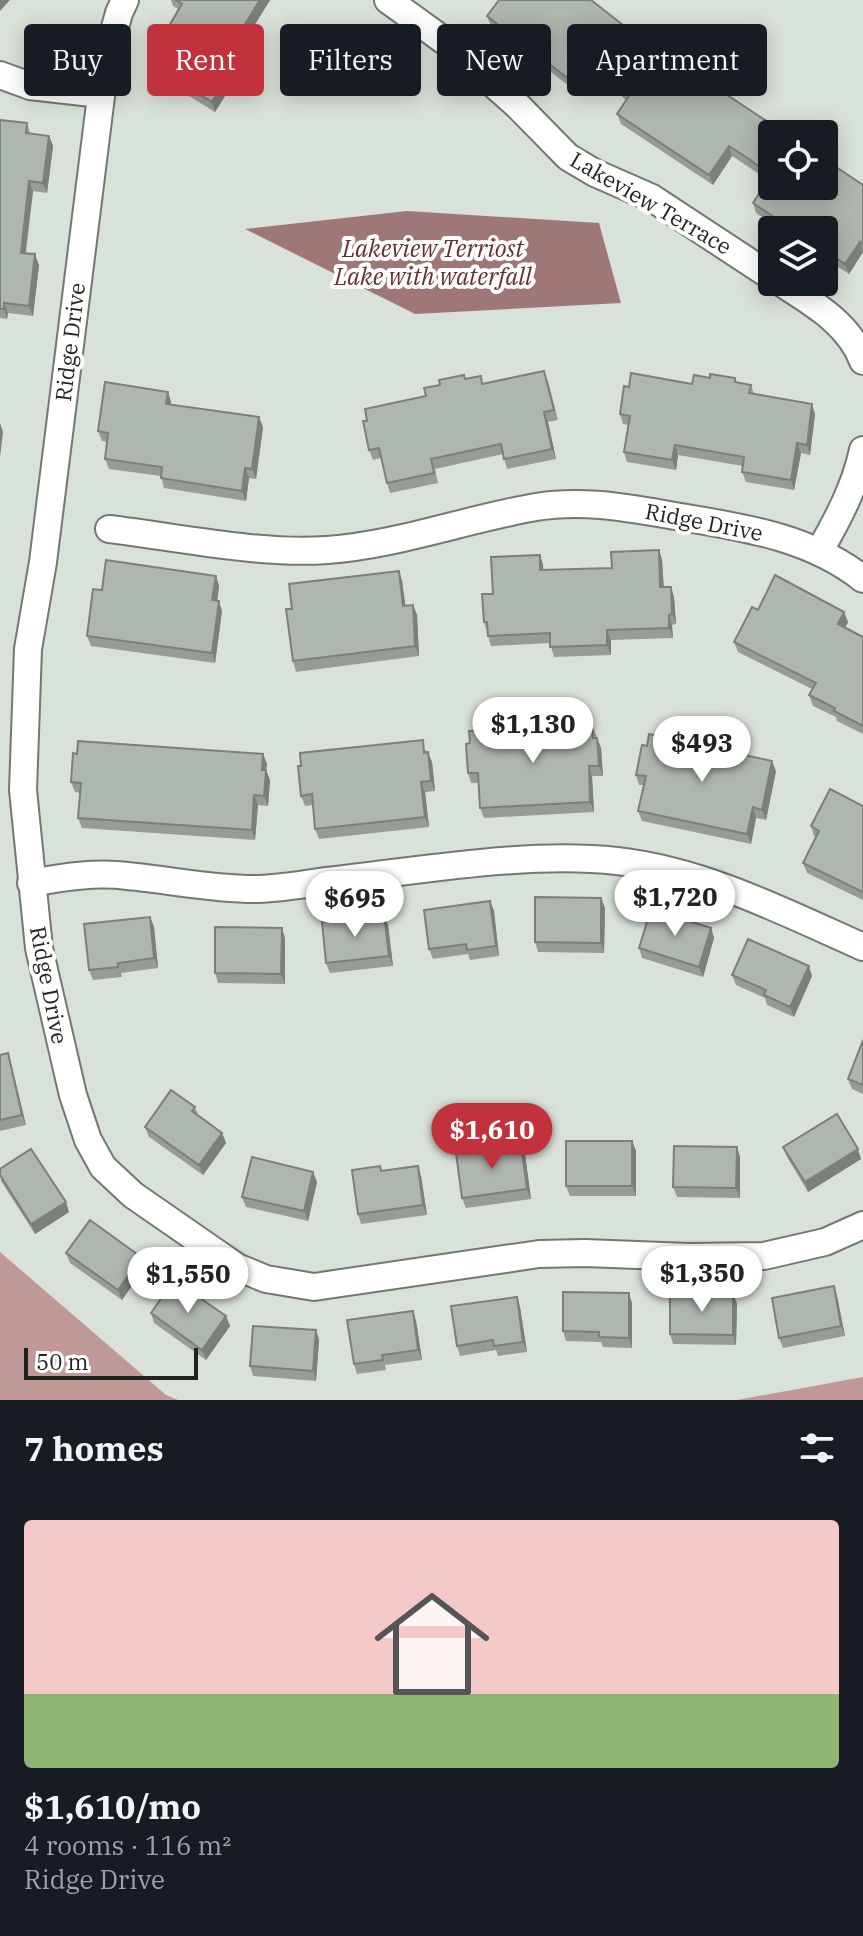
<!DOCTYPE html>
<html lang="en">
<head>
<meta charset="utf-8">
<style>
  body { margin:0; font-family:"IBM Plex Serif",serif; background:#20242c; color:#f1f3f6; height:100vh; display:flex; flex-direction:column; font-size:30px; white-space:nowrap }
  * { box-sizing:border-box; margin:0 }
  p { font-size:26px; color:#9ea1a6 }
  .icon { flex:none; width:44px; height:44px; fill:none; stroke:currentColor; stroke-width:2; stroke-linecap:round; stroke-linejoin:round }
  .map { position:relative; height:1400px; overflow:hidden }
  .panel { display:flex; flex-direction:column; background:#171b24; flex:1 }
  .panel>* { flex:none }
  .banner { position:absolute; left:24px; top:24px; width:816px; height:72px; display:flex; gap:16px }
  .controls { position:absolute; left:758px; top:120px; display:grid; gap:16px }
  .controls a { display:grid; place-items:center; width:80px; height:80px; border-radius:8px; background:#171b24; box-shadow:0 4px 20px #0003; font-size:40px }
  .scale { position:absolute; left:24px; bottom:20px; width:174px; box-sizing:border-box; padding-left:8px; border:4px solid #1f221f; border-top:0; font-size:22px; line-height:28px; white-space:nowrap; color:#1f221f; -webkit-text-stroke:6px #fff; paint-order:stroke }
  .price { position:absolute; translate:-50% -68px; padding:0 18px; border-radius:28px; background:#fff; color:#222; font-size:26px; line-height:52px; filter:drop-shadow(0 2px 4px #0008) }
  .price::after { content:''; position:absolute; left:50%; top:48px; width:24px; height:18px; margin-left:-12px; background:inherit; clip-path:polygon(0 0,100% 0,50% 100%) }
  .price.current { background:#c2323d; color:#fff }
  ul { padding:0; list-style:none }
  li { display:grid; align-content:center; gap:16px; height:424px; padding:0 24px }
  li span { display:grid; place-items:center; height:248px; border-radius:8px; color:#555 }
  li>.icon { margin-inline-start:auto }
  span .icon { width:144px; height:144px; fill:#fffc; stroke-width:1 }
  li b { font-size:34px }
  h2 { display:flex; justify-content:space-between; align-items:center; height:96px; padding:0 24px; font-size:34px }
  .tag { padding:0 28px; border-radius:8px; background:#171b24; box-shadow:0 4px 20px #0003; font-size:28px; line-height:72px }
  .tag.current { background:#c2323d; color:#fff }
  .map>svg:first-child { display:block }
</style>
</head>
<body>
<div class="map">
<svg width="863" height="1400" viewBox="0 0 863 1400">
  <rect width="100%" height="100%" fill="#d9e2d9"/>
  <g fill="#c09896">
    <polygon points="0,1252 166,1395 178,1400 0,1400"/>
    <polygon points="863,1377 863,1400 737,1400"/>
  </g>
  <polygon fill="#9e7776" points="407,211 599,223 621,303 415,314 245,229"/>
  <g fill="none" stroke-linecap="round" stroke-linejoin="round">
    <g stroke="#717971" stroke-width="30">
      <g id="street">
        <polyline points="125,0 119,13 105,64 43,562 28,649 23,790 39,948 73,1095 88,1140 103,1167 133,1195 237,1267 266,1279 314,1287 539,1254 585,1253 689,1257 764,1256 825,1242 863,1225"/>
        <polyline points="388,0 446,42 517,105 568,157 595,173 652,198 772,277"/>
        <polyline points="0,75 30,86 101,94"/>
        <path d="M780 282C812 303 849 323 863 361"/>
        <path d="M109 529C176 537 261 555 327 550 398 545 466 519 536 507 583 499 628 508 675 516 740 527 809 536 863 579"/>
        <path d="M819 552C838 519 855 487 863 450"/>
        <path d="M31 883C64 877 95 872 128 876 170 880 212 889 254 889 278 889 303 884 327 881 418 871 527 851 617 861 705 871 784 912 863 947"/>
      </g>
    </g>
    <use href="#street" stroke="#fff" stroke-width="26"/>
  </g>
  <g fill="#969d96">
    <polygon points="171,0 270,0 241,47 248,59 215,112 171,85 167,75 169,73 156,65 152,55 178,9 173,6"/>
    <polygon points="487,16 651,47 863,185 863,252 849,274 824,258 824,230 782,230 756,213 753,203 768,180 732,156 713,185 621,124 617,114 626,100 594,72 578,93 491,26"/>
    <polygon points="0,120 27,123 30,133 49,136 53,146 47,193 33,191 26,253 39,265 33,316 8,313 7,319 0,318"/>
    <polygon points="464,375 465,379 484,384 548,381 558,420 548,422 556,459 507,469 503,454 435,469 438,483 390,493 387,483 381,458 373,460 369,450 367,421 426,396 440,385"/>
    <polygon points="710,378 735,378 737,382 751,385 754,394 815,414 810,455 801,453 794,490 746,482 742,472 743,466 678,455 676,470 627,462 624,452 628,425 623,424 620,414 629,387 692,384"/>
    <polygon points="168,392 171,402 171,405 263,427 256,479 249,478 246,501 164,488 161,476 109,469 105,459 107,442 102,441 98,431"/>
    <polygon points="659,550 662,560 664,587 671,587 674,597 676,624 672,625 673,638 611,640 611,655 554,657 550,643 491,646 484,622 493,594 540,555 543,565 543,570 612,568"/>
    <polygon points="399,571 402,581 405,605 413,605 417,615 419,656 296,672 293,661 292,609"/>
    <polygon points="216,576 219,586 217,601 222,611 215,663 91,646 87,636 102,590"/>
    <polygon points="758,610 844,612 848,622 845,628 863,637 863,734 837,721 836,717 813,706 809,695 812,689 738,652 734,642"/>
    <polygon points="592,725 601,748 603,776 592,776 594,812 484,818 480,808 479,783 471,783 468,773"/>
    <polygon points="426,750 432,762 435,791 425,792 429,827 319,839 315,829 313,805 305,806 301,796"/>
    <polygon points="263,754 267,764 266,770 270,780 268,806 258,805 255,840 82,828 78,818 80,793 75,792 71,782"/>
    <polygon points="776,771 766,820 756,818 751,844 642,821 638,811 644,785 639,785 636,775"/>
    <polygon points="863,806 863,900 807,873 803,863 816,837 814,836 811,826"/>
    <polygon points="601,898 605,908 604,953 538,952 535,942"/>
    <polygon points="494,911 499,956 470,960 468,954 433,959 429,949"/>
    <polygon points="150,917 154,927 158,968 121,973 122,977 93,980 89,970"/>
    <polygon points="388,925 393,966 330,973 326,963"/>
    <polygon points="711,928 714,938 703,977 642,958 639,948"/>
    <polygon points="285,938 285,984 218,983 215,973"/>
    <polygon points="732,975 812,976 794,1017 767,1005 765,998 736,985"/>
    <polygon points="863,1040 863,1094 852,1089 848,1079"/>
    <polygon points="8,1053 11,1064 26,1125 0,1131 0,1055"/>
    <polygon points="195,1107 198,1115 222,1133 226,1143 203,1175 149,1137 145,1127"/>
    <polygon points="632,1141 636,1151 636,1196 570,1196 566,1186"/>
    <polygon points="737,1147 740,1157 740,1198 677,1197 673,1187"/>
    <polygon points="783,1147 861,1159 808,1192 787,1157"/>
    <polygon points="525,1154 531,1199 466,1208 462,1198"/>
    <polygon points="380,1166 382,1171 421,1176 427,1215 361,1224 358,1214"/>
    <polygon points="0,1169 69,1212 35,1234 1,1181"/>
    <polygon points="313,1172 317,1182 308,1221 246,1207 242,1197"/>
    <polygon points="66,1253 141,1257 145,1267 122,1300 70,1263"/>
    <polygon points="733,1294 737,1304 736,1345 673,1344 670,1334"/>
    <polygon points="837,1296 845,1336 783,1348 779,1338"/>
    <polygon points="517,1297 520,1307 527,1352 498,1356 496,1350 460,1356 457,1346"/>
    <polygon points="632,1303 632,1348 603,1347 601,1342 566,1341 563,1331"/>
    <polygon points="413,1311 416,1321 422,1360 385,1365 386,1370 357,1374 354,1364"/>
    <polygon points="151,1313 226,1316 230,1326 206,1360 154,1323"/>
    <polygon points="316,1330 319,1340 316,1381 253,1376 250,1366"/>
  </g>
  <g fill="#7a807a">
    <polygon points="0,0 10,0 0,11"/>
    <polygon points="260,0 270,0 238,52 234,42"/>
    <polygon points="244,49 248,59 215,112 212,102"/>
    <polygon points="591,62 594,72 578,93 574,83"/>
    <polygon points="49,136 53,146 47,193 43,183"/>
    <polygon points="729,146 732,156 713,185 709,175"/>
    <polygon points="29,181 33,191 24,263 21,253"/>
    <polygon points="860,242 863,252 849,274 845,264"/>
    <polygon points="35,254 39,265 33,316 29,306"/>
    <polygon points="4,303 8,313 7,319 4,309"/>
    <polygon points="168,392 171,402 169,414 166,404"/>
    <polygon points="812,404 815,414 810,455 807,445"/>
    <polygon points="544,412 548,422 556,459 552,449"/>
    <polygon points="259,417 263,427 256,479 252,469"/>
    <polygon points="0,423 3,432 0,457"/>
    <polygon points="797,443 801,453 794,490 791,480"/>
    <polygon points="675,445 678,455 676,470 672,460"/>
    <polygon points="245,468 249,478 246,501 242,491"/>
    <polygon points="659,550 662,560 664,597 660,587"/>
    <polygon points="540,555 543,565 544,580 540,570"/>
    <polygon points="399,571 402,581 407,616 403,606"/>
    <polygon points="216,576 219,586 216,610 212,600"/>
    <polygon points="671,587 674,597 676,624 672,614"/>
    <polygon points="219,601 222,611 215,663 212,653"/>
    <polygon points="413,605 417,615 419,656 415,646"/>
    <polygon points="844,612 848,622 842,634 838,624"/>
    <polygon points="669,615 672,625 673,638 669,628"/>
    <polygon points="607,630 611,640 611,655 607,645"/>
    <polygon points="597,738 601,748 603,776 599,766"/>
    <polygon points="428,752 432,762 435,791 431,781"/>
    <polygon points="263,754 267,764 266,770 270,780 268,806 264,796 262,770"/>
    <polygon points="772,761 776,771 766,820 762,810"/>
    <polygon points="589,766 592,776 594,812 590,802"/>
    <polygon points="421,782 425,792 429,827 425,817"/>
    <polygon points="254,795 258,805 255,840 252,830"/>
    <polygon points="753,807 756,818 751,844 747,834"/>
    <polygon points="601,898 605,908 604,953 601,943"/>
    <polygon points="490,901 494,911 499,956 496,946"/>
    <polygon points="384,915 388,925 393,966 389,956"/>
    <polygon points="150,917 154,927 158,968 154,958"/>
    <polygon points="282,928 285,938 285,984 281,974"/>
    <polygon points="711,928 714,938 703,977 699,967"/>
    <polygon points="809,966 812,976 794,1017 790,1007"/>
    <polygon points="8,1053 11,1064 26,1125 22,1115"/>
    <polygon points="222,1133 226,1143 203,1175 199,1165"/>
    <polygon points="632,1141 636,1151 636,1196 632,1186"/>
    <polygon points="521,1144 525,1154 531,1199 527,1189"/>
    <polygon points="737,1147 740,1157 740,1198 736,1188"/>
    <polygon points="858,1149 861,1159 808,1192 805,1182"/>
    <polygon points="418,1166 421,1176 427,1215 423,1205"/>
    <polygon points="313,1172 317,1182 308,1221 304,1211"/>
    <polygon points="66,1202 69,1212 35,1234 31,1224"/>
    <polygon points="141,1257 145,1267 122,1300 118,1290"/>
    <polygon points="834,1286 837,1296 845,1336 841,1326"/>
    <polygon points="629,1293 632,1303 632,1348 629,1338"/>
    <polygon points="733,1294 737,1304 736,1345 733,1335"/>
    <polygon points="517,1297 520,1307 527,1352 523,1342"/>
    <polygon points="413,1311 416,1321 422,1360 418,1350"/>
    <polygon points="226,1316 230,1326 206,1360 202,1350"/>
    <polygon points="316,1330 319,1340 316,1381 313,1371"/>
  </g>
  <g fill="#aeb7ae" stroke="#7a807a" stroke-width="2">
    <polygon points="176,0 260,0 234,42 244,49 212,102 167,75 172,67 152,55 182,4"/>
    <polygon points="499,0 591,0 651,47 652,45 786,134 772,134 772,186 824,186 824,159 863,185 863,244 860,242 845,264 824,250 824,230 793,230 753,203 771,175 749,159 729,146 709,175 617,114 629,96 591,62 574,83 487,16"/>
    <polygon points="0,120 27,123 26,133 49,136 43,183 29,181 21,253 35,254 29,306 4,303 4,309 0,309"/>
    <polygon points="544,371 554,410 544,412 552,449 504,459 501,444 431,459 434,473 387,483 379,448 369,450 363,421 367,421 365,409 426,396 424,388 440,385 439,380 464,375 465,379 481,376 482,384"/>
    <polygon points="631,373 692,384 694,375 710,378 710,374 735,378 735,382 751,385 749,393 812,404 807,445 797,443 791,480 742,472 744,457 675,445 672,460 624,452 630,416 620,414 624,386 629,387"/>
    <polygon points="105,382 168,392 166,404 259,417 252,469 245,468 242,491 161,478 162,467 105,459 108,433 98,431"/>
    <polygon points="659,550 660,587 671,587 672,614 669,615 669,628 607,630 607,645 550,647 550,633 488,636 487,622 484,622 482,594 493,594 491,557 540,555 540,570 612,568 611,552"/>
    <polygon points="106,560 216,576 212,600 219,601 212,653 87,636 93,589 102,590"/>
    <polygon points="399,571 403,606 413,605 415,646 293,661 286,609 292,609 289,584"/>
    <polygon points="775,575 844,612 838,624 863,637 863,726 834,711 835,708 809,695 816,683 734,642 752,607 758,610"/>
    <polygon points="592,725 593,738 597,738 599,766 589,766 590,802 480,808 478,773 468,773 466,744 470,743 469,731"/>
    <polygon points="649,734 772,761 762,810 753,807 747,834 638,811 646,776 636,775 642,745 647,746"/>
    <polygon points="423,740 424,753 428,752 431,781 421,782 425,817 315,829 312,794 301,796 298,766 301,766 300,753"/>
    <polygon points="78,741 263,754 262,770 266,770 264,796 254,795 252,830 78,818 81,783 71,782 73,753 77,754"/>
    <polygon points="830,789 863,806 863,892 803,863 819,831 811,826"/>
    <polygon points="535,897 601,898 601,943 535,942"/>
    <polygon points="490,901 496,946 467,950 466,944 429,949 424,910"/>
    <polygon points="651,909 711,928 699,967 639,948"/>
    <polygon points="384,915 389,956 326,963 322,922"/>
    <polygon points="150,917 154,958 118,963 118,967 89,970 84,924"/>
    <polygon points="215,927 282,928 281,974 215,973"/>
    <polygon points="748,939 809,966 790,1007 764,995 766,990 732,975"/>
    <polygon points="863,1040 863,1085 848,1079"/>
    <polygon points="8,1053 22,1115 0,1120 0,1055"/>
    <polygon points="171,1090 195,1107 192,1111 222,1133 199,1165 145,1127"/>
    <polygon points="837,1114 858,1149 805,1182 783,1147"/>
    <rect x="566" y="1141" width="66" height="45"/>
    <polygon points="521,1144 527,1189 462,1198 456,1153"/>
    <polygon points="674,1146 737,1147 736,1188 673,1187"/>
    <polygon points="31,1149 66,1202 31,1224 0,1175 0,1169"/>
    <polygon points="252,1157 313,1172 304,1211 242,1197"/>
    <polygon points="380,1166 381,1171 418,1166 423,1205 358,1214 352,1170"/>
    <polygon points="90,1220 141,1257 118,1290 66,1253"/>
    <polygon points="174,1280 226,1316 202,1350 151,1313"/>
    <polygon points="834,1286 841,1326 779,1338 772,1298"/>
    <polygon points="563,1292 629,1293 629,1338 599,1337 599,1332 563,1331"/>
    <polygon points="670,1293 733,1294 733,1335 670,1334"/>
    <polygon points="517,1297 523,1342 494,1346 493,1340 457,1346 451,1306"/>
    <polygon points="413,1311 418,1350 382,1355 383,1360 354,1364 347,1320"/>
    <polygon points="253,1326 316,1330 313,1371 250,1366"/>
  </g>
  <g text-anchor="middle" stroke-width="8" stroke-linejoin="round" paint-order="stroke">
    <g font-size="22" fill="#1f221f" stroke="#fff">
      <text transform="translate(651 203) rotate(30)" y="8">Lakeview Terrace</text>
      <text transform="translate(70 342) rotate(-83)" y="8">Ridge Drive</text>
      <text transform="translate(704 522) rotate(11)" y="8">Ridge Drive</text>
      <text transform="translate(49 985) rotate(79)" y="8">Ridge Drive</text>
    </g>
    <g font-size="24" font-style="italic" fill="#66302f" stroke="#fff">
      <text x="433" y="257">Lakeview Terriost<tspan x="433" dy="28">Lake with waterfall</tspan></text>
    </g>
  </g>
</svg>
<div class="controls">
<a><svg class="icon" aria-label="locate" viewBox="0 0 24 24"><circle cx="12" cy="12" r="6"/><path d="M12 2v4M12 18v4M2 12h4M18 12h4"/></svg></a>
<a><svg class="icon" aria-label="layers" viewBox="0 0 24 24"><path d="M12 4l9 5-9 5-9-5zM3 14l9 5 9-5"/></svg></a>
</div>
<div class="scale">50 m</div>
<b class="price" style="left:533px;top:765px">$1,130</b>
<b class="price" style="left:702px;top:784px">$493</b>
<b class="price" style="left:675px;top:938px">$1,720</b>
<b class="price" style="left:355px;top:939px">$695</b>
<b class="price current" style="left:492px;top:1171px">$1,610</b>
<b class="price" style="left:702px;top:1314px">$1,350</b>
<b class="price" style="left:188px;top:1315px">$1,550</b>
<div class="banner">
<a class="tag">Buy</a>
<a class="tag current">Rent</a>
<a class="tag">Filters</a>
<a class="tag">New</a>
<a class="tag">Apartment</a>
</div>
</div>
<section class="panel">
<h2>7 homes<svg class="icon" aria-label="filters" viewBox="0 0 24 24"><path d="M4 7h16M4 17h16"/><circle cx="9" cy="7" r="2"/><circle cx="15" cy="17" r="2"/></svg></h2>
<ul>
<li><span style="background:linear-gradient(#f6c9c9 70%,#8fb573 0)"><svg class="icon" aria-label="home" viewBox="0 0 24 24"><path d="M3 11l9-7 9 7M6 9v11h12V9"/></svg></span><div><b>$1,610/mo</b><p>4 rooms · 116 m²</p><p>Ridge Drive</p></div></li>
</ul>
</section>
</body>
</html>
